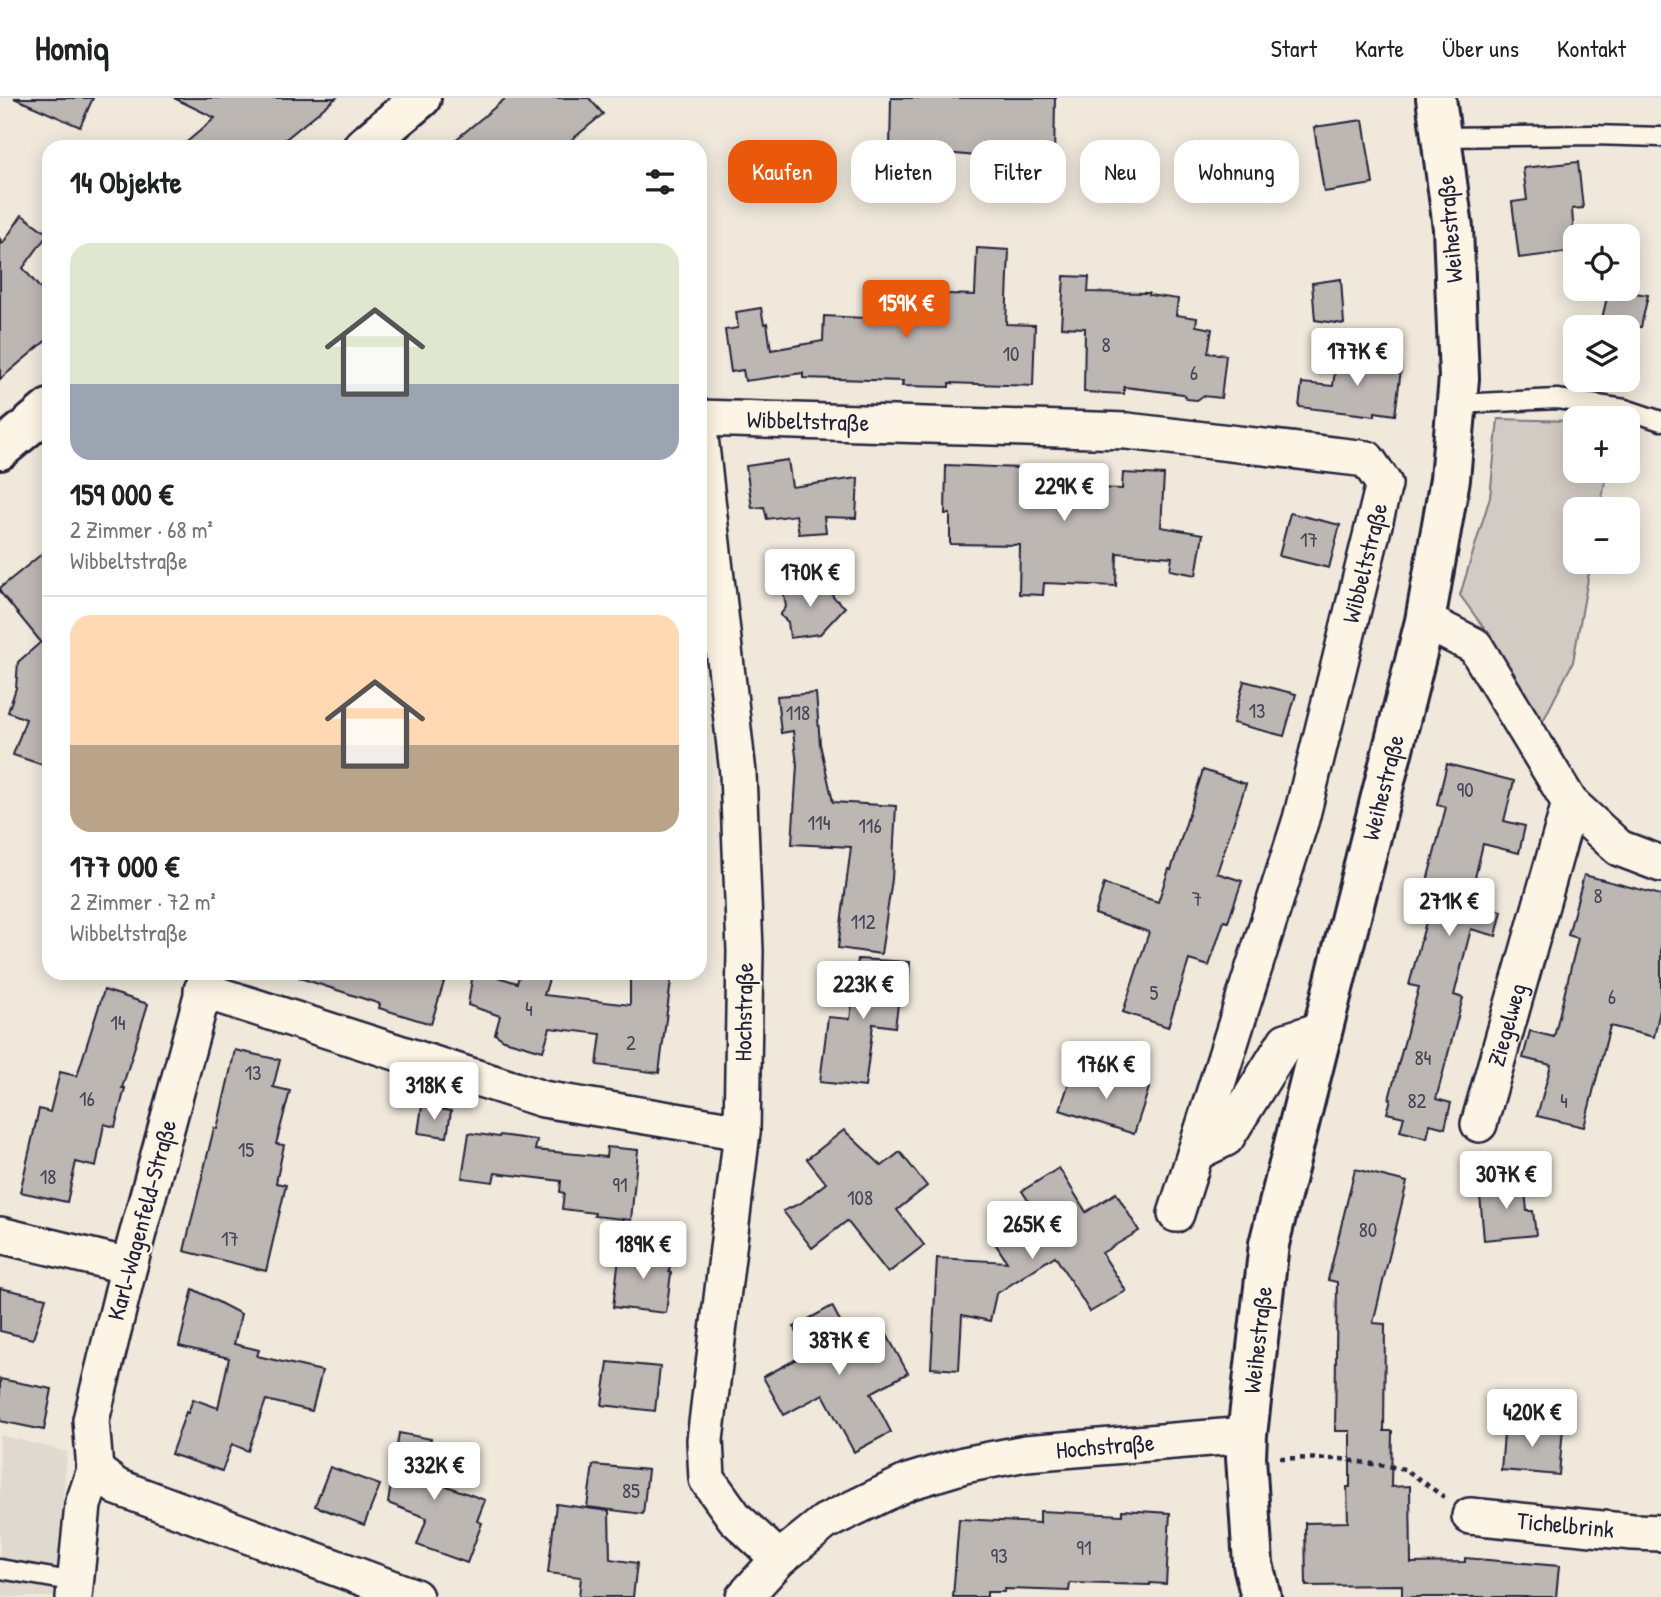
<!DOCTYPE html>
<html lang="de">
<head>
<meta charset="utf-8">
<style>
  body { margin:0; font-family:"Patrick Hand",sans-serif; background:#f2f2f2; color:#202124; height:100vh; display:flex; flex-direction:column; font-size:26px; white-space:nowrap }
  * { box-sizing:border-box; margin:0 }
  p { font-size:23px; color:#757577 }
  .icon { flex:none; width:38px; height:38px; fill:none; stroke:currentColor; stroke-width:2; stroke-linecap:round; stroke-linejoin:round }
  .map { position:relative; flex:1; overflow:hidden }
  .sheet { position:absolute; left:42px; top:42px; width:665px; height:840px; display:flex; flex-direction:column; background:#fff; border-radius:21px; box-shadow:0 4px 18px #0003 }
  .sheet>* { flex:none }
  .banner { position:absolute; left:728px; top:42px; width:665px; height:63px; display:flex; gap:14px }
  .controls { position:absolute; left:1563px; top:126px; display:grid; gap:14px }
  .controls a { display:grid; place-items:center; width:77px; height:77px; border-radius:14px; background:#fff; box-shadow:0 4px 18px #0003; font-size:35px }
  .price { position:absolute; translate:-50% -60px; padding:0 16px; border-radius:7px; background:#fff; color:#222; font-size:23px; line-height:46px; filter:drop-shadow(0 2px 4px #0008) }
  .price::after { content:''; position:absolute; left:50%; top:42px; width:21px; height:16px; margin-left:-10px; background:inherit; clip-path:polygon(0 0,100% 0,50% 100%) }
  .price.on { background:#ea580c; color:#fff }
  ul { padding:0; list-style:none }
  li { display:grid; align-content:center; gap:14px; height:371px; padding:0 28px }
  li+li { border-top:2px solid #e0e0e0 }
  li span { display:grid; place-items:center; height:217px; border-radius:21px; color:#555 }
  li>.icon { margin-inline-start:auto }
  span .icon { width:126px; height:126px; fill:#fffc; stroke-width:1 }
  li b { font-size:30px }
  h2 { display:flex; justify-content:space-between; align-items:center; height:84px; padding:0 28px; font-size:30px }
  .pill { padding:0 24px; border-radius:21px; background:#fff; box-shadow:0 4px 18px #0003; font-size:24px; line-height:63px }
  .pill.on { background:#ea580c; color:#fff }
  header { display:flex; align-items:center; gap:42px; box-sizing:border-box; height:98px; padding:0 35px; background:#fff; border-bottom:2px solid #e0e0e0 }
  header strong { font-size:33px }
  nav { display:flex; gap:38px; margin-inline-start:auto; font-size:24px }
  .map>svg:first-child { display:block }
</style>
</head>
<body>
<header>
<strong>Homiq</strong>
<nav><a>Start</a><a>Karte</a><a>Über uns</a><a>Kontakt</a></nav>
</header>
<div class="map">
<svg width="1661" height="1499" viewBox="0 0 1661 1499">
  <rect width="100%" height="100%" fill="#efe8db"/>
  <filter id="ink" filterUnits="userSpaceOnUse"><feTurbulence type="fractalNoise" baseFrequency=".0143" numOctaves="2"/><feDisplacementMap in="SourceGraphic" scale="14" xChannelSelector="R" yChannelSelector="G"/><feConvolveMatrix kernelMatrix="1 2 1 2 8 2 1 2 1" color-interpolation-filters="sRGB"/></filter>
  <g filter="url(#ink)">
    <polygon fill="#e0d9cf" points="0,1337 67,1354 54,1499 0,1499"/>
    <polygon fill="#d1cbc3" stroke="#7a767f" stroke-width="2" points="1498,321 1575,323 1575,373 1607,373 1600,411 1575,411 1575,464 1591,464 1573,564 1540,629 1486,533 1460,497 1490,399"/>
    <g fill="#bcb7b3" stroke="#22223b" stroke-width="2">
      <polygon points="14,0 93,0 80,29"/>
      <polygon points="174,0 336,0 276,49 181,49 215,20"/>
      <polygon points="506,0 589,0 603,16 563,49 447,49"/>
      <polygon points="891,0 1055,0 1054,65 890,50"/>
      <polygon points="1363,22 1373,86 1324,94 1314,29"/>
      <polygon points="1578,64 1583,110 1572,111 1575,153 1519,160 1512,104 1527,102 1523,70"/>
      <polygon points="22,117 48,136 23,170 49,201 49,240 0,281 0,141 3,145"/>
      <polygon points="977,150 1009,152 1006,226 1035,227 1033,288 949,285 949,289 902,288 903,283 803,280 803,275 745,283 743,272 731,274 725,232 738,230 736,214 761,210 764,226 767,225 771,252 823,243 824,218 887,221 888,194 975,197"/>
      <polygon points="1064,178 1089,179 1088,194 1149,195 1149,197 1178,201 1176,217 1197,220 1196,228 1212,231 1208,255 1226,257 1221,300 1203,298 1197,302 1187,301 1183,296 1124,289 1124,296 1084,294 1085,230 1061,229"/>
      <polygon points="1341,181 1344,226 1315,222 1312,185"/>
      <polygon points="1609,191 1648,197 1641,229 1600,229"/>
      <polygon points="1337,256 1402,264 1395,317 1375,314 1375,318 1299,309 1302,285 1333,288"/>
      <polygon points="788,362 792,389 858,380 856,420 824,419 826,434 799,436 796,417 767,421 764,409 752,410 746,368"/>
      <polygon points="946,367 1073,372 1072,389 1122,391 1123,375 1164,377 1161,429 1203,436 1196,477 1170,472 1172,459 1117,455 1116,488 1044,485 1043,497 1019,496 1020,447 950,446 950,416 945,416"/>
      <polygon points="1290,415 1340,427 1329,470 1279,458"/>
      <polygon points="49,450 49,669 13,657 26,621 8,614 16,590 18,564 41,544 0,494 0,490"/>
      <polygon points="831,485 833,499 845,509 820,536 790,540 788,524 780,517 786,509 783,491"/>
      <polygon points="1244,583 1296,596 1284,638 1233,625"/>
      <polygon points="816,595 820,646 833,704 896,708 892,781 881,856 838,850 851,749 792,746 797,667 793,633 781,635 777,598"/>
      <polygon points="1447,666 1514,683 1504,723 1525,728 1519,755 1483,746 1469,805 1502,813 1496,838 1471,831 1454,897 1463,900 1436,1001 1451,1005 1445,1030 1430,1026 1427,1040 1400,1033 1404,1019 1387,1015 1391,1001 1389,1001 1419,889 1409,887 1431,805 1422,803 1446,709 1437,707"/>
      <polygon points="1203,672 1246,686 1217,775 1242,783 1228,824 1224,823 1209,868 1189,862 1168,929 1123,914 1149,834 1095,816 1104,786 1158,804 1169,771 1171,772"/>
      <polygon points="1584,777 1661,797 1661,908 1654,939 1610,928 1584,1029 1537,1018 1551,967 1523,960 1530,933 1554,939 1578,840 1568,837"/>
      <polygon points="858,861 910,864 908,892 900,892 895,929 873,926 865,989 820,984 828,919 850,921"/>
      <polygon points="301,875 417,875 444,884 431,926 379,910 380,906 300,880"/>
      <polygon points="473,875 485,875 517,885 520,875 551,875 544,897 630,907 630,875 672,875 659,975 597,967 601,936 550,930 543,953 504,942 495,936 500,918 468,907"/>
      <polygon points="104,892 148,906 122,990 125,990 115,1029 104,1026 96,1069 76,1064 67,1104 20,1094 39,1011 50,1014 60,974 77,978"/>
      <polygon points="235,952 280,962 273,989 290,993 276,1046 284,1047 276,1085 286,1087 266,1173 184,1153 214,1030 217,1031"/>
      <polygon points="1072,975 1099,984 1102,975 1149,990 1134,1036 1060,1012"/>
      <polygon points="422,1008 451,1013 447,1039 418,1035"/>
      <polygon points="844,1032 882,1068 900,1054 927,1088 897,1112 924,1147 888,1175 847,1123 812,1150 783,1113 801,1105 826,1085 807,1061"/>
      <polygon points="469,1035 499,1039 500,1037 537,1042 535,1052 606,1059 607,1049 638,1052 631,1122 594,1118 595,1115 562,1111 564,1095 560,1094 561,1083 495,1075 493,1084 462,1080"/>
      <polygon points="1059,1070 1086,1114 1116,1095 1139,1133 1102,1155 1126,1193 1090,1214 1055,1158 996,1196 990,1223 962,1217 959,1272 931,1270 937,1160 1007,1164 995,1145 1038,1118 1022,1093"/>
      <polygon points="1355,1071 1407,1084 1373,1225 1385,1226 1384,1333 1392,1333 1391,1389 1410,1388 1411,1465 1465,1464 1465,1460 1559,1468 1556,1499 1402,1499 1402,1487 1306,1488 1305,1425 1348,1424 1347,1389 1350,1389 1350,1333 1335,1333 1337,1184 1328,1182"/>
      <polygon points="1524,1082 1527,1113 1533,1113 1536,1137 1484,1142 1479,1086"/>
      <polygon points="620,1151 671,1157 669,1174 671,1175 666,1215 613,1209"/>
      <polygon points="0,1190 46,1200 33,1241 0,1233"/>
      <polygon points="193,1191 241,1216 234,1246 259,1252 257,1258 322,1273 312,1313 266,1302 248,1353 232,1346 222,1373 171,1356 186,1314 188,1315 193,1301 218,1310 229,1260 179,1248"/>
      <polygon points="832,1208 856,1253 887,1237 908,1275 871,1295 891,1334 854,1354 823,1296 784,1317 763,1279 808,1255 794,1229"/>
      <polygon points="608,1264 660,1269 655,1313 602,1307"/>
      <polygon points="0,1281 52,1291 44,1332 0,1323"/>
      <polygon points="1505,1324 1563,1329 1559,1377 1501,1372"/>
      <polygon points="399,1335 431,1341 425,1380 485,1402 477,1423 482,1425 467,1465 417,1447 427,1420 388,1405"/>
      <polygon points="593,1367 648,1372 643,1416 587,1409"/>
      <polygon points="330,1369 380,1387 364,1427 315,1408"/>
      <polygon points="556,1406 609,1413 610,1461 637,1465 633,1499 579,1499 581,1479 548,1475"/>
      <polygon points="1122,1412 1170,1415 1166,1486 1150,1485 1150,1487 1070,1485 1069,1493 1005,1491 1004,1494 987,1494 987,1499 953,1499 959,1421 1040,1425 1040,1413 1122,1417"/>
    </g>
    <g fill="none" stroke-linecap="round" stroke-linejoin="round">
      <g stroke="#22223b" stroke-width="23">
        <g id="lane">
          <polyline points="1442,39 1592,37 1661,39"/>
          <polyline points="1457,306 1557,301 1625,311 1661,323"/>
          <polyline points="0,1471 76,1484"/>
        </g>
      </g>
      <g stroke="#22223b" stroke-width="40">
        <g id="street">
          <path id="s1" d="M700 320 1127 333 1367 361 1384 386 1301 721 1176 1116"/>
          <polyline points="700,339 738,675 745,853 742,1034 705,1342 707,1381 735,1420 779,1461"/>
          <polyline points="1425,523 1475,548 1570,705 1619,750 1661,766"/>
          <polyline points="208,875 129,1168 91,1322 95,1372 117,1389 415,1499"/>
          <polyline points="202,892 543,1001 742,1034"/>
          <path id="s2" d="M1479 1026 1570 705"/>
          <polyline points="1197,1054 1226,1040 1286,943 1321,932"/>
          <polyline points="0,1137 129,1168"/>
          <path id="s3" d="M1470 1418 1633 1434 1661 1435"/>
          <polyline points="74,1499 83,1407 95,1372"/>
          <path id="s4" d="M744 1499 779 1461 825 1424 908 1384 964 1367 1026 1355 1247 1337"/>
        </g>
      </g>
      <g stroke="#22223b" stroke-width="44">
        <g id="secondary">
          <polyline points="363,49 421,0"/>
          <polyline points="0,352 49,311"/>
          <path id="s5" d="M1261 1499 1253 1466 1246 1359 1247 1337 1269 1146 1425 523 1450 381 1459 280 1453 130 1436 0"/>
        </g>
      </g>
      <polyline stroke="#22223b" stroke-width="4.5" stroke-dasharray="5 5" stroke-linecap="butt" points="1280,1360 1341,1361 1405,1371 1444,1399"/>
      <use href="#lane" stroke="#fcf5e5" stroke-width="18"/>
      <use href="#street" stroke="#fcf5e5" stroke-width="35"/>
      <use href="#secondary" stroke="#fcf5e5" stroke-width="38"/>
    </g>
  </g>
  <g text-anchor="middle" stroke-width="5" stroke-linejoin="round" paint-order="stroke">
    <g font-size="21" fill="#484759">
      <text x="1106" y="254">8</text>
      <text x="1011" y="263">10</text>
      <text x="1194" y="282">6</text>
      <text x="1309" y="449">17</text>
      <text x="1257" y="620">13</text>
      <text x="798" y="622">118</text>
      <text x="1465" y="699">90</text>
      <text x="819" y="732">114</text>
      <text x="870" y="735">116</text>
      <text x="1598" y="805">8</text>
      <text x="1197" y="808">7</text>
      <text x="863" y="831">112</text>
      <text x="1154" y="902">5</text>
      <text x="1612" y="906">6</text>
      <text x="529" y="918">4</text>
      <text x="118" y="932">14</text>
      <text x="631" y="952">2</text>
      <text x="1423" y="967">84</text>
      <text x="253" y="982">13</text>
      <text x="87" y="1008">16</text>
      <text x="1417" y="1010">82</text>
      <text x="1564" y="1010">4</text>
      <text x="246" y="1059">15</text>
      <text x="48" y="1086">18</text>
      <text x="620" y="1094">91</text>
      <text x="860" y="1107">108</text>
      <text x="1368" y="1139">80</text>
      <text x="230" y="1148">17</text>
      <text x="631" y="1400">85</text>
      <text x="1084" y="1457">91</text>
      <text x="999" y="1465">93</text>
    </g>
    <g font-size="24" fill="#22223b" stroke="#fcf5e5">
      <text transform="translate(1450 131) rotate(-95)" y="8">Weihestraße</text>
      <text dy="8" stroke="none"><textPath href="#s1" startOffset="108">Wibbeltstraße</textPath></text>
      <text transform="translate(1365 465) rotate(-76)" y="8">Wibbeltstraße</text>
      <text dy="8" stroke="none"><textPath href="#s5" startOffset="826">Weihestraße</textPath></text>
      <text transform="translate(744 914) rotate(-89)" y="8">Hochstraße</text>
      <text dy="8" stroke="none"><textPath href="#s2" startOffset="103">Ziegelweg</textPath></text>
      <text transform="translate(142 1122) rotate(-75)" y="8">Karl-Wagenfeld-Straße</text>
      <text dy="8" stroke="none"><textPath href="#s5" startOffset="259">Weihestraße</textPath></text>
      <text dy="8" stroke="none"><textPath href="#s4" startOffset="404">Hochstraße</textPath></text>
      <text dy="8" stroke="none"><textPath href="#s3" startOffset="96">Tichelbrink</textPath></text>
    </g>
  </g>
</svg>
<div class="controls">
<a><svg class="icon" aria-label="locate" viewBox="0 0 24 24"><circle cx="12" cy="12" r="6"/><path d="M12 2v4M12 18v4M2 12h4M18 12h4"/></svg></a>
<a><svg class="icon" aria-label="layers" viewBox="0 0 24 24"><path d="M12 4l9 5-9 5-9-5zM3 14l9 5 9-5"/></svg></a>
<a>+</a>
<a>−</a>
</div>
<b class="price on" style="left:906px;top:242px">159K €</b>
<b class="price" style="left:1357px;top:290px">177K €</b>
<b class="price" style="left:1064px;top:425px">229K €</b>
<b class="price" style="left:810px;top:511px">170K €</b>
<b class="price" style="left:1449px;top:840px">271K €</b>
<b class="price" style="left:863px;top:923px">223K €</b>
<b class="price" style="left:1106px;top:1003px">176K €</b>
<b class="price" style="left:434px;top:1024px">318K €</b>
<b class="price" style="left:1506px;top:1113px">307K €</b>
<b class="price" style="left:1032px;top:1163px">265K €</b>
<b class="price" style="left:643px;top:1183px">189K €</b>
<b class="price" style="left:839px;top:1279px">387K €</b>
<b class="price" style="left:1532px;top:1351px">420K €</b>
<b class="price" style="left:434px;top:1404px">332K €</b>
<div class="banner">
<a class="pill on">Kaufen</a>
<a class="pill">Mieten</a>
<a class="pill">Filter</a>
<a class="pill">Neu</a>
<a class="pill">Wohnung</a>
</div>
<section class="sheet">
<h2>14 Objekte<svg class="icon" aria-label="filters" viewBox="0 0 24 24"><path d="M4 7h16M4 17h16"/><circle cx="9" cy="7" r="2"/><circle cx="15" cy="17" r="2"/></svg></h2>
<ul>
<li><span style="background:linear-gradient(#dfe7d0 65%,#9aa5b1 0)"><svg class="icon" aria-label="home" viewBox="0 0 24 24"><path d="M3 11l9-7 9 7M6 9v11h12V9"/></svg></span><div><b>159 000 €</b><p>2 Zimmer · 68 m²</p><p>Wibbeltstraße</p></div></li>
<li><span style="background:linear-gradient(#ffd9b3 60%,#b9a48a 0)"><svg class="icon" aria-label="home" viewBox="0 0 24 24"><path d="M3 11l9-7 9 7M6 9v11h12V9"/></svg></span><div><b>177 000 €</b><p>2 Zimmer · 72 m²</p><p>Wibbeltstraße</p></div></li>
</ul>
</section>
</div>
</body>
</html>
